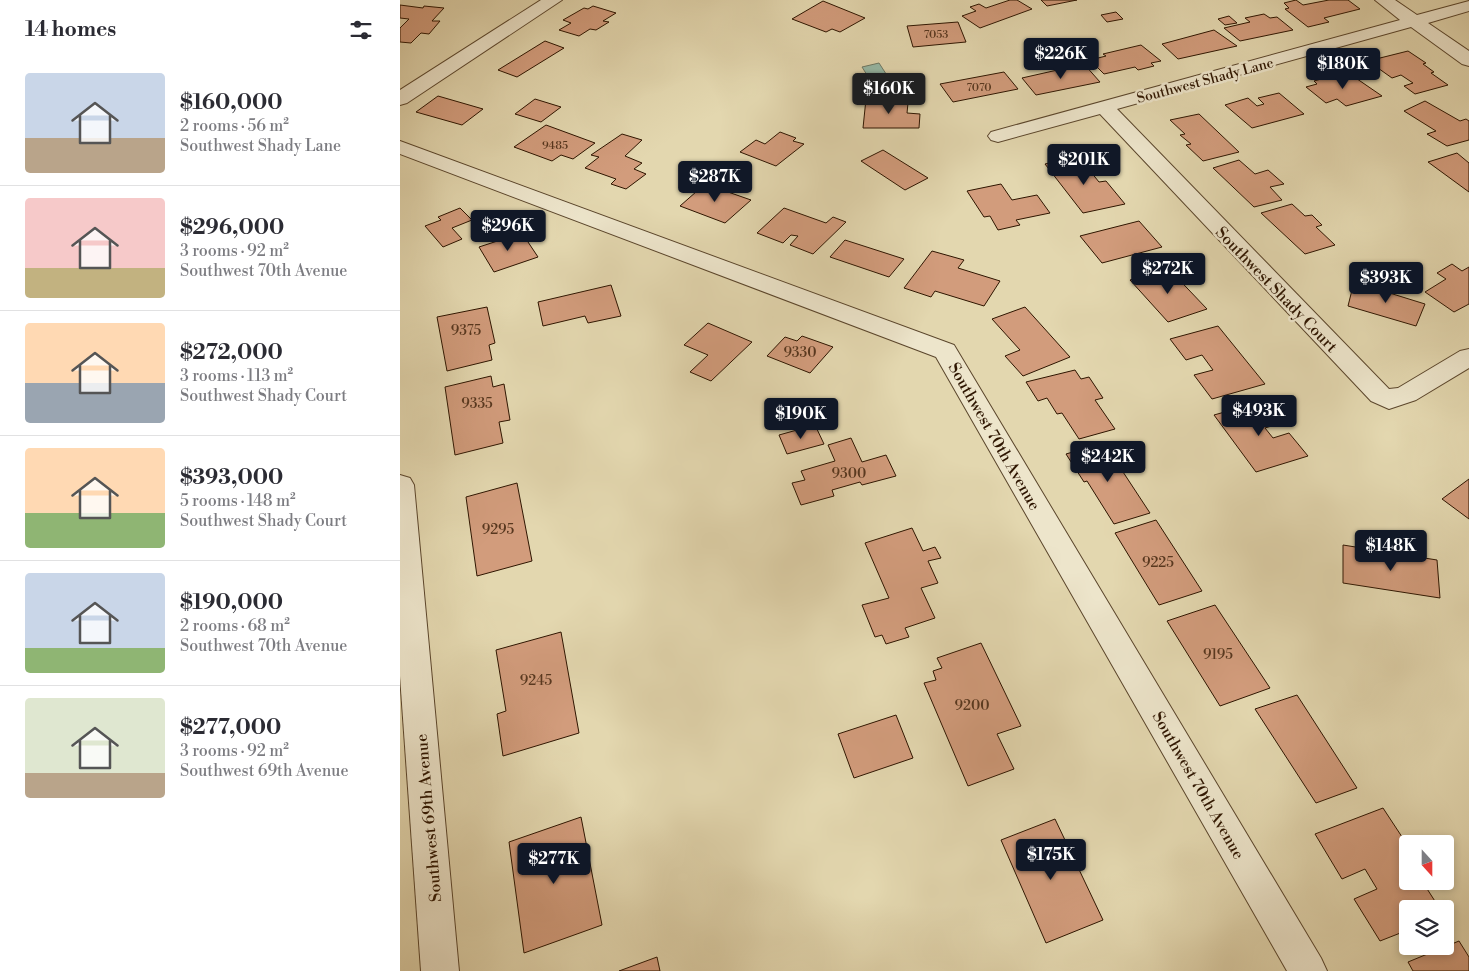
<!DOCTYPE html>
<html lang="en">
<head>
<meta charset="utf-8">
<style>
  body { margin:0; font-family:"Libre Bodoni",serif; background:#f7f7f7; color:#2b2b33; height:100vh; display:flex; flex-direction:column; font-size:19px; white-space:nowrap }
  * { box-sizing:border-box; margin:0 }
  p { font-size:16px; color:#7c7c81 }
  .icon { flex:none; width:28px; height:28px; fill:none; stroke:currentColor; stroke-width:2; stroke-linecap:round; stroke-linejoin:round }
  .map { position:relative; flex:1; overflow:hidden }
  .panel { display:flex; flex-direction:column; background:#fff; width:400px }
  .panel>* { flex:none }
  .needle { width:32px; rotate:159deg }
  .tools { position:absolute; left:999px; top:835px; display:grid; gap:10px }
  .tools a { display:grid; place-items:center; width:55px; height:55px; border-radius:5px; background:#fff; box-shadow:0 2px 8px #0003; font-size:25px }
  .price { position:absolute; translate:-50% -42px; padding:0 11px; border-radius:5px; background:#111827; color:#fff; font-size:16px; line-height:32px; filter:drop-shadow(0 1px 2px #0008) }
  .price::after { content:''; position:absolute; left:50%; top:30px; width:15px; height:11px; margin-left:-8px; background:inherit; clip-path:polygon(0 0,100% 0,50% 100%) }
  .price.active { background:#222; color:#fff }
  ul { padding:0; list-style:none }
  li { display:flex; align-items:center; gap:15px; height:125px; padding:0 25px }
  li+li { border-top:1px solid #e1e1e2 }
  li span { display:grid; place-items:center; flex:none; width:140px; height:100px; border-radius:5px; color:#555 }
  li>.icon { margin-inline-start:auto }
  span .icon { width:60px; height:60px; fill:#fffc; stroke-width:1 }
  li b { font-size:21px }
  h2 { display:flex; justify-content:space-between; align-items:center; height:60px; padding:0 25px; font-size:21px }
  main { display:flex; flex:1; min-height:0 }
  .map>svg:first-child { display:block }
</style>
</head>
<body>
<main>
<section class="panel">
<h2>14 homes<svg class="icon" aria-label="filters" viewBox="0 0 24 24"><path d="M4 7h16M4 17h16"/><circle cx="9" cy="7" r="2"/><circle cx="15" cy="17" r="2"/></svg></h2>
<ul>
<li><span style="background:linear-gradient(#c9d6e8 65%,#b9a48a 0)"><svg class="icon" aria-label="home" viewBox="0 0 24 24"><path d="M3 11l9-7 9 7M6 9v11h12V9"/></svg></span><div><b>$160,000</b><p>2 rooms · 56 m²</p><p>Southwest Shady Lane</p></div></li>
<li><span style="background:linear-gradient(#f6c9c9 70%,#c2b280 0)"><svg class="icon" aria-label="home" viewBox="0 0 24 24"><path d="M3 11l9-7 9 7M6 9v11h12V9"/></svg></span><div><b>$296,000</b><p>3 rooms · 92 m²</p><p>Southwest 70th Avenue</p></div></li>
<li><span style="background:linear-gradient(#ffd9b3 60%,#9aa5b1 0)"><svg class="icon" aria-label="home" viewBox="0 0 24 24"><path d="M3 11l9-7 9 7M6 9v11h12V9"/></svg></span><div><b>$272,000</b><p>3 rooms · 113 m²</p><p>Southwest Shady Court</p></div></li>
<li><span style="background:linear-gradient(#ffd9b3 65%,#8fb573 0)"><svg class="icon" aria-label="home" viewBox="0 0 24 24"><path d="M3 11l9-7 9 7M6 9v11h12V9"/></svg></span><div><b>$393,000</b><p>5 rooms · 148 m²</p><p>Southwest Shady Court</p></div></li>
<li><span style="background:linear-gradient(#c9d6e8 75%,#8fb573 0)"><svg class="icon" aria-label="home" viewBox="0 0 24 24"><path d="M3 11l9-7 9 7M6 9v11h12V9"/></svg></span><div><b>$190,000</b><p>2 rooms · 68 m²</p><p>Southwest 70th Avenue</p></div></li>
<li><span style="background:linear-gradient(#dfe7d0 75%,#b9a48a 0)"><svg class="icon" aria-label="home" viewBox="0 0 24 24"><path d="M3 11l9-7 9 7M6 9v11h12V9"/></svg></span><div><b>$277,000</b><p>3 rooms · 92 m²</p><p>Southwest 69th Avenue</p></div></li>
</ul>
</section>
<div class="map">
<svg width="1069" height="971" viewBox="0 0 1069 971">
  <rect width="100%" height="100%" fill="#e3d7af"/>
  <filter id="stains"><feTurbulence type="fractalNoise" baseFrequency=".004" numOctaves="4"/><feColorMatrix values="0 0 0 0 .2 0 0 0 0 .09 0 0 0 0 .02 0 0 0 .5 -.17"/></filter>
  <radialGradient id="worn" r=".72"><stop offset=".6" stop-color="#630" stop-opacity="0"/><stop offset="1" stop-color="#630" stop-opacity=".3"/></radialGradient>
  <polygon fill="#96baa8" stroke="#6c7865" points="479,63 490,80 472,83 462,67"/>
  <g fill="#d29c7c" stroke="#2e1500">
    <polygon points="610,0 617,0 632,9 580,28 562,16 576,11 570,7 579,4 586,8"/>
    <polygon points="641,0 677,0 647,6"/>
    <polygon points="896,0 903,5 929,0 948,0 960,9 924,18 929,22 908,27 885,9 889,8 884,3"/>
    <polygon points="423,1 465,18 440,32 432,29 426,32 392,19"/>
    <polygon points="0,5 23,8 24,6 44,8 32,21 40,21 29,34 21,33 11,43 0,42 0,28 9,19 0,18"/>
    <polygon points="193,6 216,13 203,21 209,22 196,30 190,29 179,36 159,30 171,23 163,20 184,8 188,9"/>
    <polygon points="716,12 723,19 707,22 701,15"/>
    <polygon points="864,14 870,18 877,17 893,30 840,41 824,28 850,22 845,18"/>
    <polygon points="829,16 837,23 825,25 818,19"/>
    <polygon points="558,22 566,42 513,47 507,26"/>
    <polygon points="814,30 837,46 778,59 762,44"/>
    <polygon points="145,41 164,48 117,77 98,70"/>
    <polygon points="741,45 761,61 751,63 754,66 738,70 735,67 704,74 690,60 706,56 703,54"/>
    <polygon points="1008,51 1026,63 1023,64 1034,72 1031,73 1048,85 1015,94 1004,86 1013,83 1001,75 992,78 968,61"/>
    <polygon points="684,64 700,82 636,95 622,78"/>
    <polygon points="604,72 618,89 553,102 540,84"/>
    <polygon points="947,72 982,96 946,106 937,99 926,103 906,87 917,84 914,81"/>
    <polygon points="879,93 904,114 852,128 825,105 848,98 857,106 864,104 858,98"/>
    <polygon points="38,96 83,109 62,125 16,112"/>
    <polygon points="135,99 161,107 141,122 115,114"/>
    <polygon points="466,99 490,99 490,103 508,103 507,113 520,114 519,128 463,128"/>
    <polygon points="1025,101 1060,121 1066,119 1069,121 1069,140 1047,146 1027,134 1036,131 1004,111"/>
    <polygon points="799,114 839,152 803,161 786,145 791,144 780,135 785,134 770,120"/>
    <polygon points="146,125 195,143 173,159 161,155 152,161 114,147"/>
    <polygon points="380,132 396,138 393,141 404,144 376,166 340,152 356,140 365,144"/>
    <polygon points="222,134 242,140 225,156 242,163 234,169 246,174 226,189 211,184 216,179 185,168 199,157 191,155"/>
    <polygon points="483,150 528,178 505,190 461,161"/>
    <polygon points="1057,153 1069,163 1069,192 1028,162"/>
    <polygon points="678,156 699,182 706,181 725,204 683,213 645,164"/>
    <polygon points="839,160 855,174 868,170 884,184 870,187 882,200 854,207 813,168"/>
    <polygon points="305,184 351,200 325,223 280,206"/>
    <polygon points="601,184 612,200 637,195 650,213 616,220 620,225 598,230 590,216 584,217 567,191"/>
    <polygon points="892,204 905,216 912,215 922,225 916,227 935,245 905,254 861,213"/>
    <polygon points="60,208 72,220 52,228 62,239 43,247 25,226 41,220 38,217"/>
    <polygon points="384,208 426,223 433,217 446,222 413,254 390,245 398,236 391,235 383,243 357,233"/>
    <polygon points="739,221 762,247 702,263 680,236"/>
    <polygon points="122,233 138,257 94,272 79,247"/>
    <polygon points="445,240 504,259 489,277 430,257"/>
    <polygon points="532,251 564,260 558,268 600,281 584,306 535,291 531,297 504,288"/>
    <polygon points="1052,264 1062,271 1069,267 1069,304 1054,312 1025,292 1046,279 1037,273"/>
    <polygon points="768,268 807,309 768,322 730,280"/>
    <polygon points="954,282 1025,304 1016,326 948,306"/>
    <polygon points="211,285 221,316 188,323 185,316 143,326 138,302"/>
    <polygon points="87,307 95,343 89,345 92,360 47,371 37,317"/>
    <polygon points="625,307 670,357 623,376 605,356 620,350 592,319"/>
    <polygon points="308,323 352,342 311,381 290,372 308,355 284,345"/>
    <polygon points="818,326 865,384 812,399 794,375 813,370 802,355 786,360 770,339"/>
    <polygon points="402,336 433,347 410,373 367,356 385,337 397,341"/>
    <polygon points="675,370 681,379 689,377 703,398 695,400 715,429 679,439 662,413 657,414 647,398 638,401 626,382"/>
    <polygon points="91,376 93,387 104,384 110,420 99,422 103,443 55,455 45,387"/>
    <polygon points="860,402 878,424 865,428 873,438 889,433 908,456 856,472 814,415"/>
    <polygon points="415,425 424,444 387,454 379,435"/>
    <polygon points="451,438 462,462 486,455 496,476 462,485 460,482 432,490 434,496 401,505 392,483 405,480 401,471 435,461 428,445"/>
    <polygon points="704,443 750,513 714,524 687,481 684,482 666,454"/>
    <polygon points="1069,479 1069,519 1042,499"/>
    <polygon points="117,483 132,561 77,576 66,497"/>
    <polygon points="756,520 802,591 759,605 715,533"/>
    <polygon points="512,528 523,551 535,547 541,558 528,561 538,583 521,588 535,618 505,628 509,637 486,644 482,635 475,637 462,605 489,598 465,543"/>
    <polygon points="943,545 1037,560 1040,598 943,583"/>
    <polygon points="815,605 870,688 820,706 767,621"/>
    <polygon points="161,632 179,733 103,756 97,714 106,711 96,650"/>
    <polygon points="581,643 621,726 597,734 614,769 568,786 524,683 536,680 533,671 542,668 537,658"/>
    <polygon points="897,695 957,788 916,803 855,709"/>
    <polygon points="496,715 513,758 454,778 438,734"/>
    <polygon points="983,808 1008,846 1008,855 1005,856 1008,859 1008,881 1022,881 1040,909 1008,909 1008,930 980,941 954,899 977,889 965,869 942,879 915,834"/>
    <polygon points="181,817 202,925 124,953 109,842"/>
    <polygon points="655,819 703,920 646,943 601,840"/>
    <polygon points="1059,941 1069,957 1069,971 1013,971 1008,962"/>
    <polygon points="257,957 260,971 219,971"/>
  </g>
  <g fill="none" stroke-linecap="round" stroke-linejoin="round">
    <g stroke="#5b462c" stroke-width="2">
      <g id="street">
        <polygon points="141,0 162,0 7,103 0,105 0,90"/>
        <polygon points="975,0 995,0 1017,15 1069,1 1069,11 1028,23 1069,51 1069,66 1062,64 1011,27 717,109 989,389 998,388 1060,351 1069,349 1069,368 1016,400 989,409 971,401 700,114 598,142 591,140 588,136 591,132 1000,20"/>
        <polygon points="0,141 554,345 921,958 927,971 887,971 536,357 0,154"/>
        <polygon points="0,475 10,478 14,485 59,971 21,971 0,676"/>
      </g>
    </g>
    <use href="#street" fill="#ede5cb" fill-rule="evenodd"/>
  </g>
  <g text-anchor="middle" stroke-width="5" stroke-linejoin="round" paint-order="stroke">
    <g font-size="11" fill="#57371f">
      <text x="536" y="38">7053</text>
      <text x="579" y="91">7070</text>
      <text x="155" y="149">9485</text>
    </g>
    <g font-size="14" fill="#2e1500" stroke="#ede5cb">
      <text transform="translate(805 80) rotate(-15)" y="5">Southwest Shady Lane</text>
    </g>
    <g font-size="14" fill="#57371f">
      <text x="66" y="335">9375</text>
      <text x="400" y="357">9330</text>
      <text x="77" y="408">9335</text>
      <text x="449" y="478">9300</text>
      <text x="98" y="534">9295</text>
      <text x="758" y="567">9225</text>
      <text x="818" y="659">9195</text>
      <text x="136" y="685">9245</text>
      <text x="572" y="710">9200</text>
    </g>
    <g font-size="16" fill="#2e1500" stroke="#ede5cb">
      <text transform="translate(877 289) rotate(46)" y="6">Southwest Shady Court</text>
      <text transform="translate(595 436) rotate(60)" y="6">Southwest 70th Avenue</text>
      <text transform="translate(799 785) rotate(60)" y="6">Southwest 70th Avenue</text>
      <text transform="translate(28 818) rotate(-95)" y="6">Southwest 69th Avenue</text>
    </g>
  </g>
  <rect width="100%" height="100%" filter="url(#stains)"/>
  <rect width="100%" height="100%" fill="url(#worn)"/>
</svg>
<div class="tools">
<a><svg class="needle" viewBox="-14 -14 28 28"><path d="M0-13l5 13h-10z" fill="#e53935"/><path d="M0 13l5-13h-10z" fill="#7c7c81"/></svg></a>
<a><svg class="icon" aria-label="layers" viewBox="0 0 24 24"><path d="M12 4l9 5-9 5-9-5zM3 14l9 5 9-5"/></svg></a>
</div>
<b class="price" style="left:661px;top:80px">$226K</b>
<b class="price" style="left:943px;top:90px">$180K</b>
<b class="price active" style="left:489px;top:115px">$160K</b>
<b class="price" style="left:684px;top:186px">$201K</b>
<b class="price" style="left:315px;top:203px">$287K</b>
<b class="price" style="left:108px;top:252px">$296K</b>
<b class="price" style="left:768px;top:295px">$272K</b>
<b class="price" style="left:986px;top:304px">$393K</b>
<b class="price" style="left:859px;top:437px">$493K</b>
<b class="price" style="left:401px;top:440px">$190K</b>
<b class="price" style="left:708px;top:483px">$242K</b>
<b class="price" style="left:991px;top:572px">$148K</b>
<b class="price" style="left:651px;top:881px">$175K</b>
<b class="price" style="left:154px;top:885px">$277K</b>
</div>
</main>
</body>
</html>
